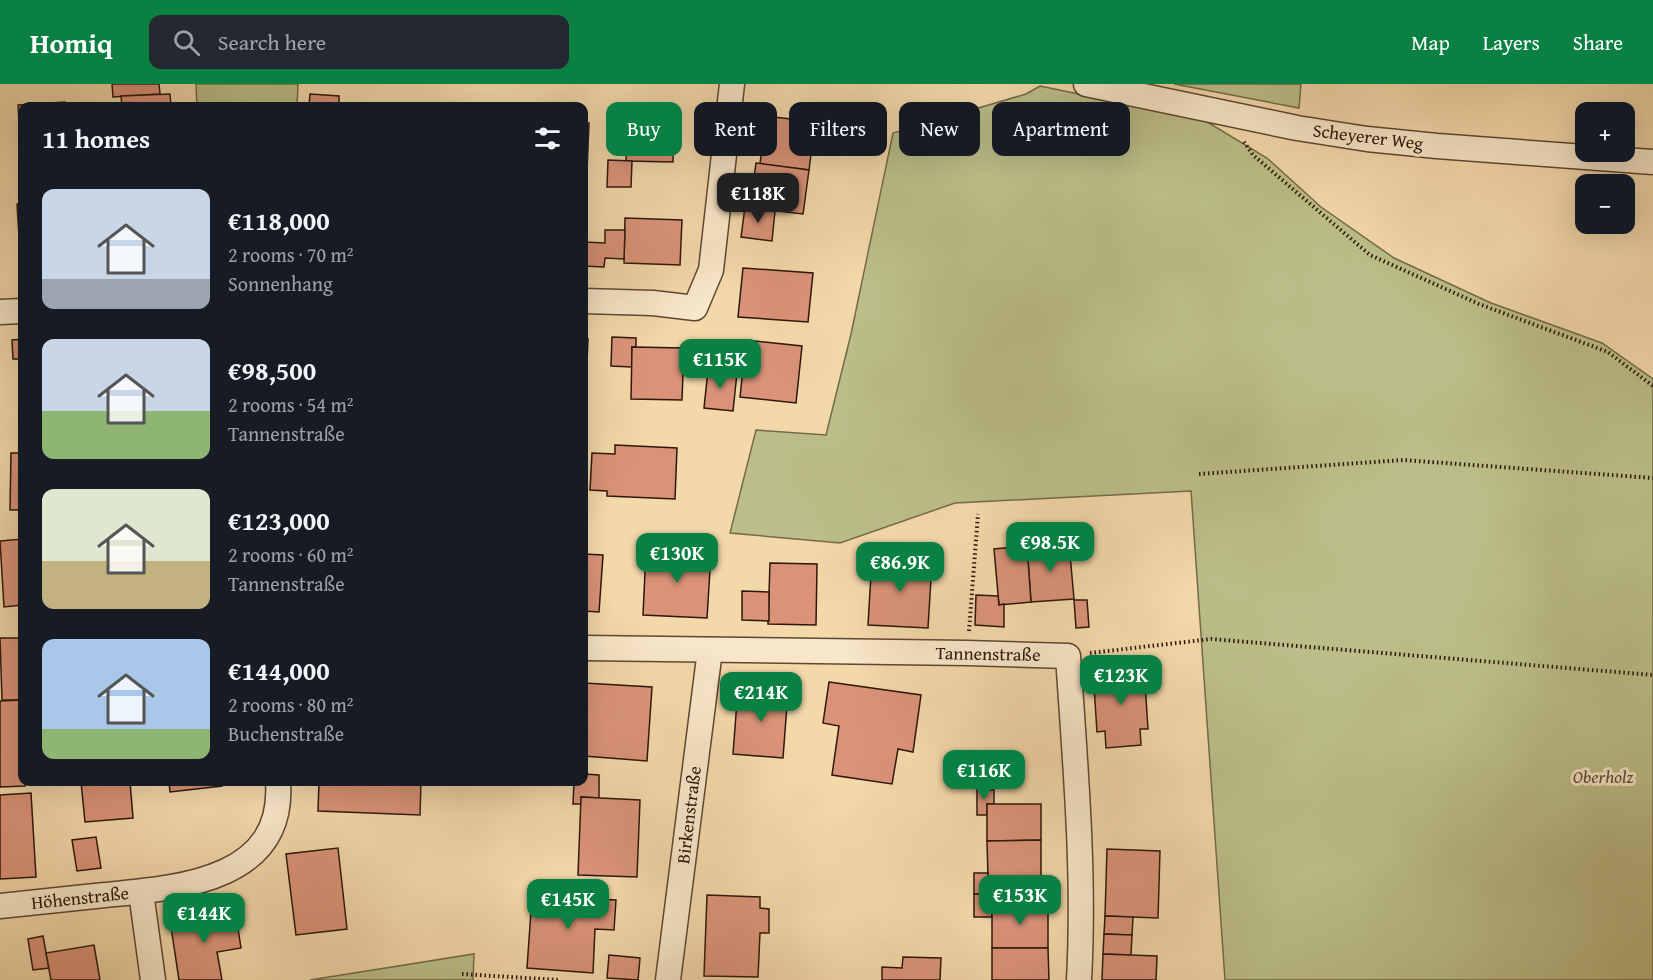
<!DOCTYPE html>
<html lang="en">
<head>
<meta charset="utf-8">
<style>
  body { margin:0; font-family:"Gentium Book Plus",serif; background:#242831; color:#f1f3f6; height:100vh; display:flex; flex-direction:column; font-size:22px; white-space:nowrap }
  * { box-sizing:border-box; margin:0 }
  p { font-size:20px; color:#9ea1a6 }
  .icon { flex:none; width:33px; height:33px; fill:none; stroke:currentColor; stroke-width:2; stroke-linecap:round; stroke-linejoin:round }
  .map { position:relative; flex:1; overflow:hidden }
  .side { position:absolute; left:18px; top:18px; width:570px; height:684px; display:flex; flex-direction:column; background:#171b24; border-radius:12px; box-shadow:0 6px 24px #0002 }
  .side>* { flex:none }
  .banner { position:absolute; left:606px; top:18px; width:570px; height:54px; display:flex; gap:12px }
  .controls { position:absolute; left:1575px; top:18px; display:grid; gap:12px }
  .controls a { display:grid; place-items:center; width:60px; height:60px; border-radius:12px; background:#171b24; box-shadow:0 6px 24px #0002; font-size:30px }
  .price { position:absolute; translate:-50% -51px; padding:0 14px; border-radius:12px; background:#0b8043; color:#fff; font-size:20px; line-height:39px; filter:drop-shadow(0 2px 3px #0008) }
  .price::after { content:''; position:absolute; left:50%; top:36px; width:18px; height:14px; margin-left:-9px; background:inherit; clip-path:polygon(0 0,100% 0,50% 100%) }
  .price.active { background:#222; color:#fff }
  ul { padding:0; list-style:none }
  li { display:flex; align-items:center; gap:18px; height:150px; padding:0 24px }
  li span { display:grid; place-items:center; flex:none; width:168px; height:120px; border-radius:12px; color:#555 }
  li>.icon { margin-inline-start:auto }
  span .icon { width:72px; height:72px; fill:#fffc; stroke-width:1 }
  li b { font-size:26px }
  h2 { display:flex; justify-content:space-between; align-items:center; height:72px; padding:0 24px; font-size:26px }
  .pill { padding:0 21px; border-radius:12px; background:#171b24; box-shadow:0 6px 24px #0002; font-size:21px; line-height:54px }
  .pill.active { background:#0b8043; color:#fff }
  header { display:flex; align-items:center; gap:36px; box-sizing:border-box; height:84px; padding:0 30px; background:#0b8043; color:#fff }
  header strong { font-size:28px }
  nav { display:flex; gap:33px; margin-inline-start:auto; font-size:21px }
  .search { width:420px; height:54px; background:#242831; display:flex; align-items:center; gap:15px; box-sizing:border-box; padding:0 21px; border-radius:12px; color:#9ea1a6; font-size:22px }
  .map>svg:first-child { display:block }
</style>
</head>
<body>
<header>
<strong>Homiq</strong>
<div class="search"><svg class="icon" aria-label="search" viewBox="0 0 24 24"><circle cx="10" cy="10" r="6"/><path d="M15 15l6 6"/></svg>Search here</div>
<nav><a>Map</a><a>Layers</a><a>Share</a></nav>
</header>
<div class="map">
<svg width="1653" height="896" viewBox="0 0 1653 896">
  <rect width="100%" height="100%" fill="#f3d8aa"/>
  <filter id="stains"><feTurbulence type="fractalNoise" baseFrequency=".00333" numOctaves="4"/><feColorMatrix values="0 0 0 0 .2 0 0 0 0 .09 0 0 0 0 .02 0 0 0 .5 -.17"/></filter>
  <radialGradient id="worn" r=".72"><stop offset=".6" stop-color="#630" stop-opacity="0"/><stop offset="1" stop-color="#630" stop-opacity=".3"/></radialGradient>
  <g fill="#bbbe88" stroke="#746a49" stroke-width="1.5">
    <polygon points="196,0 298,0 297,22 197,22"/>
    <polygon points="1174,0 1301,0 1299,24"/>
    <polygon points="1040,2 1204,36 1267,74 1321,123 1394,174 1491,219 1602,259 1653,295 1653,896 1225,896 1191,407 955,419 840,459 730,449 756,346 826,351 851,250 893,49 1026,10"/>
    <polygon points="474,870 473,896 310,896"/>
  </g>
  <g fill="#da9379" stroke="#2d170a" stroke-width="1.5">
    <polygon points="112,0 159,0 160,10 113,13"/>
    <polygon points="170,10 171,22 122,22 121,12"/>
    <polygon points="310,10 339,12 339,21 382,22 309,22"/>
    <polygon points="65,18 65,22 22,22 22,84 18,21"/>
    <polygon points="628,28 674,29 673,78 626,77"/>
    <polygon points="766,32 815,38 809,86 760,80"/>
    <polygon points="584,39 589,39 587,87 584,87"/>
    <polygon points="608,76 632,77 631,103 607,103"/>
    <polygon points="756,79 809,86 803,130 750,124"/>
    <polygon points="22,119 22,153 19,153 17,120"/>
    <polygon points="745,123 775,127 772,157 741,153"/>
    <polygon points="625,134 682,136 680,181 624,179"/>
    <polygon points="605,146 625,146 624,175 605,174 604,183 584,182 584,158 605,159"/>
    <polygon points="19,153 22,153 22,195"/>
    <polygon points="743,184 813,189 808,238 738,233"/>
    <polygon points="612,253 636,254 636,263 632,263 632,283 611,282"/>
    <polygon points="22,255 22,317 21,318 19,275 13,275 12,256"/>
    <polygon points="584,255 588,255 586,300 584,300"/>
    <polygon points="746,256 802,262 796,319 740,313"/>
    <polygon points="632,263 684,264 682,316 631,315"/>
    <polygon points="708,286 737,289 733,327 704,324"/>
    <polygon points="615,361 677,364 675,415 607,412 607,407 590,406 592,369 615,370"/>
    <polygon points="11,369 22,369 22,426 10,426"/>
    <polygon points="22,455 22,521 4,523 0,457"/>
    <polygon points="1069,459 1074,515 1031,518 1027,462"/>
    <polygon points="1027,462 1031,518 999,521 994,465"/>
    <polygon points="646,467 711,470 707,534 643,531"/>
    <polygon points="584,470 603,471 599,528 584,527"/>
    <polygon points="872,474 932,478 928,544 868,541"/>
    <polygon points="770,479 817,480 816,541 768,540"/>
    <polygon points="742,507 769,508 769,537 742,536"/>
    <polygon points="976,511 998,512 999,521 1004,520 1004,543 975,541"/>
    <polygon points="1074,516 1087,516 1089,543 1076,544"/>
    <polygon points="0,554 22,554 22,616 2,616"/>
    <polygon points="1144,583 1148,645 1140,645 1141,661 1106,664 1105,647 1097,648 1093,587"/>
    <polygon points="829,598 921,611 913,668 898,665 892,700 832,691 839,642 823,639"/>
    <polygon points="584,599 652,603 647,677 584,672"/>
    <polygon points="738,604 788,608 783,674 733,670"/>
    <polygon points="22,616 22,698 25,698 25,702 0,703 0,617"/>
    <polygon points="584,690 599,691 599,714 581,713 581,720 573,720 574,698 584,698"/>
    <polygon points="81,698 130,698 133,734 85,738"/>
    <polygon points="169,698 221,698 222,702 170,708"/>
    <polygon points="319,698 421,698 420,731 318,727"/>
    <polygon points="977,706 994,706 994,720 987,720 987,731 977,731"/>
    <polygon points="31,709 36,793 0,795 0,711"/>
    <polygon points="581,713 640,716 637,793 578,791"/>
    <polygon points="987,720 1041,720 1041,756 987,757"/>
    <polygon points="96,753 101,784 77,787 72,756"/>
    <polygon points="1041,756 1041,793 988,793 987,757"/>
    <polygon points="338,764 347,845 296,851 286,770"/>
    <polygon points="1107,765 1160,767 1158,834 1105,832"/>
    <polygon points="974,789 988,789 988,793 1002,793 1002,810 974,810"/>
    <polygon points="564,800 593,802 593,815 616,816 614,846 595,845 593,889 527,884 532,813 563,815"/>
    <polygon points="974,810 1002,810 1002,821 992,821 992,833 974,833"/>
    <polygon points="707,811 760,813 760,824 769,825 769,849 760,849 758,893 704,892"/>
    <polygon points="1048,820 1048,864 992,864 992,821"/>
    <polygon points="235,825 241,864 217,868 222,896 179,896 170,836"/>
    <polygon points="1105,832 1133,833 1132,851 1104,850"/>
    <polygon points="1104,850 1132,851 1131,871 1103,870"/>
    <polygon points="43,852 49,884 33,886 28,855"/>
    <polygon points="94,861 100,896 51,896 46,869"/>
    <polygon points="992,864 1048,864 1049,896 992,896"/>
    <polygon points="1103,870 1157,872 1156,896 1102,896"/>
    <polygon points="609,871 640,874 638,896 607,894"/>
    <polygon points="903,873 941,874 940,896 882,896 882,883 902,884"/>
  </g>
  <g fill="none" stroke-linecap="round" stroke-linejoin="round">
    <g stroke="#5e4732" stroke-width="27">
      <g id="street">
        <polyline points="1086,0 1297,44 1367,55 1437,62 1653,78"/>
        <polyline points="584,217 653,219 695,224 711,186 732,0"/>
        <polyline points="0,228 22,227"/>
        <path d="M584 564 967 569 1068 572C1075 679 1085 788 1079 896"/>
        <polyline points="141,808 153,896"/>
        <path d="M0 822C35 818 70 815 105 811 178 804 285 797 278 698"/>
        <polyline points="668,896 710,566"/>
      </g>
    </g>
    <g stroke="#2d170a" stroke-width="4" stroke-dasharray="1.5 3" stroke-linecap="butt">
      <polyline points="1244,58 1253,71 1370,171 1479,220 1608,268 1653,302"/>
      <polyline points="1199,390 1403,376 1653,394"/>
      <polyline points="969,547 978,430"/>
      <polyline points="1090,569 1211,555 1653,591"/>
      <polyline points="462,890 559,896"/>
    </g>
    <use href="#street" stroke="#f7e6c8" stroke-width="24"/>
  </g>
  <g text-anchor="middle" stroke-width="6" stroke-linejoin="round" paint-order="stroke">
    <g font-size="18" fill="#2d170a" stroke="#f7e6c8">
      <text transform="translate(1368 53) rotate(7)" y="6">Scheyerer Weg</text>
      <text transform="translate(988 570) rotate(1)" y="6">Tannenstraße</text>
      <text transform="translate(689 731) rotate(-83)" y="6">Birkenstraße</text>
      <text transform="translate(80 814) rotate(-6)" y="6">Höhenstraße</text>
    </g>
    <g font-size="18" font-style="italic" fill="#584930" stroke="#f7e6c8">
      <text x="1603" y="699">Oberholz</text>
    </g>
  </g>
  <rect width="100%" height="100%" filter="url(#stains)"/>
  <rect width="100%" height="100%" fill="url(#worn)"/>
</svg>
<div class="controls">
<a>+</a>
<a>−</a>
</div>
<b class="price active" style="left:758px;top:140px">€118K</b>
<b class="price" style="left:720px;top:306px">€115K</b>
<b class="price" style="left:1050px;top:489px">€98.5K</b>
<b class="price" style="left:677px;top:500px">€130K</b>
<b class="price" style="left:900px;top:509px">€86.9K</b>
<b class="price" style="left:1121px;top:622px">€123K</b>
<b class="price" style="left:761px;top:639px">€214K</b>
<b class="price" style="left:984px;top:717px">€116K</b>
<b class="price" style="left:1020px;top:842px">€153K</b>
<b class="price" style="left:568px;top:846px">€145K</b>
<b class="price" style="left:204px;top:860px">€144K</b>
<div class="banner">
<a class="pill active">Buy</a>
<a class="pill">Rent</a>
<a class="pill">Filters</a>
<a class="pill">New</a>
<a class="pill">Apartment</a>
</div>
<section class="side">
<h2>11 homes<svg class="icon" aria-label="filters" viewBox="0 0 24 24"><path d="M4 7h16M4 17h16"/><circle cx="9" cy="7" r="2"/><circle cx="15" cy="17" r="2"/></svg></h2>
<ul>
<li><span style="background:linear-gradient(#c9d6e8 75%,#9aa5b1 0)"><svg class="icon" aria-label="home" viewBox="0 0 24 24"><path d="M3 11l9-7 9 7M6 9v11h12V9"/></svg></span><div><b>€118,000</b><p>2 rooms · 70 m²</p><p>Sonnenhang</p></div></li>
<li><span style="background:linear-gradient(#c9d6e8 60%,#8fb573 0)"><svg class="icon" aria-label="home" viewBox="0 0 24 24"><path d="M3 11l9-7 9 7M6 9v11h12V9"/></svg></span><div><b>€98,500</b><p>2 rooms · 54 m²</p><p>Tannenstraße</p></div></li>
<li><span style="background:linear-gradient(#dfe7d0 60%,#c2b280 0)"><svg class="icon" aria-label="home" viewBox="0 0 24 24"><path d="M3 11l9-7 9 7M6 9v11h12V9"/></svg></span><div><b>€123,000</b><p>2 rooms · 60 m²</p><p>Tannenstraße</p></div></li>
<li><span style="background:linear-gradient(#a9c7e8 75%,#8fb573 0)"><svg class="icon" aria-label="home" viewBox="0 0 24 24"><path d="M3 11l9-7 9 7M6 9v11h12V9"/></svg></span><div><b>€144,000</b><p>2 rooms · 80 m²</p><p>Buchenstraße</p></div></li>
</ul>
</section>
</div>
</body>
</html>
